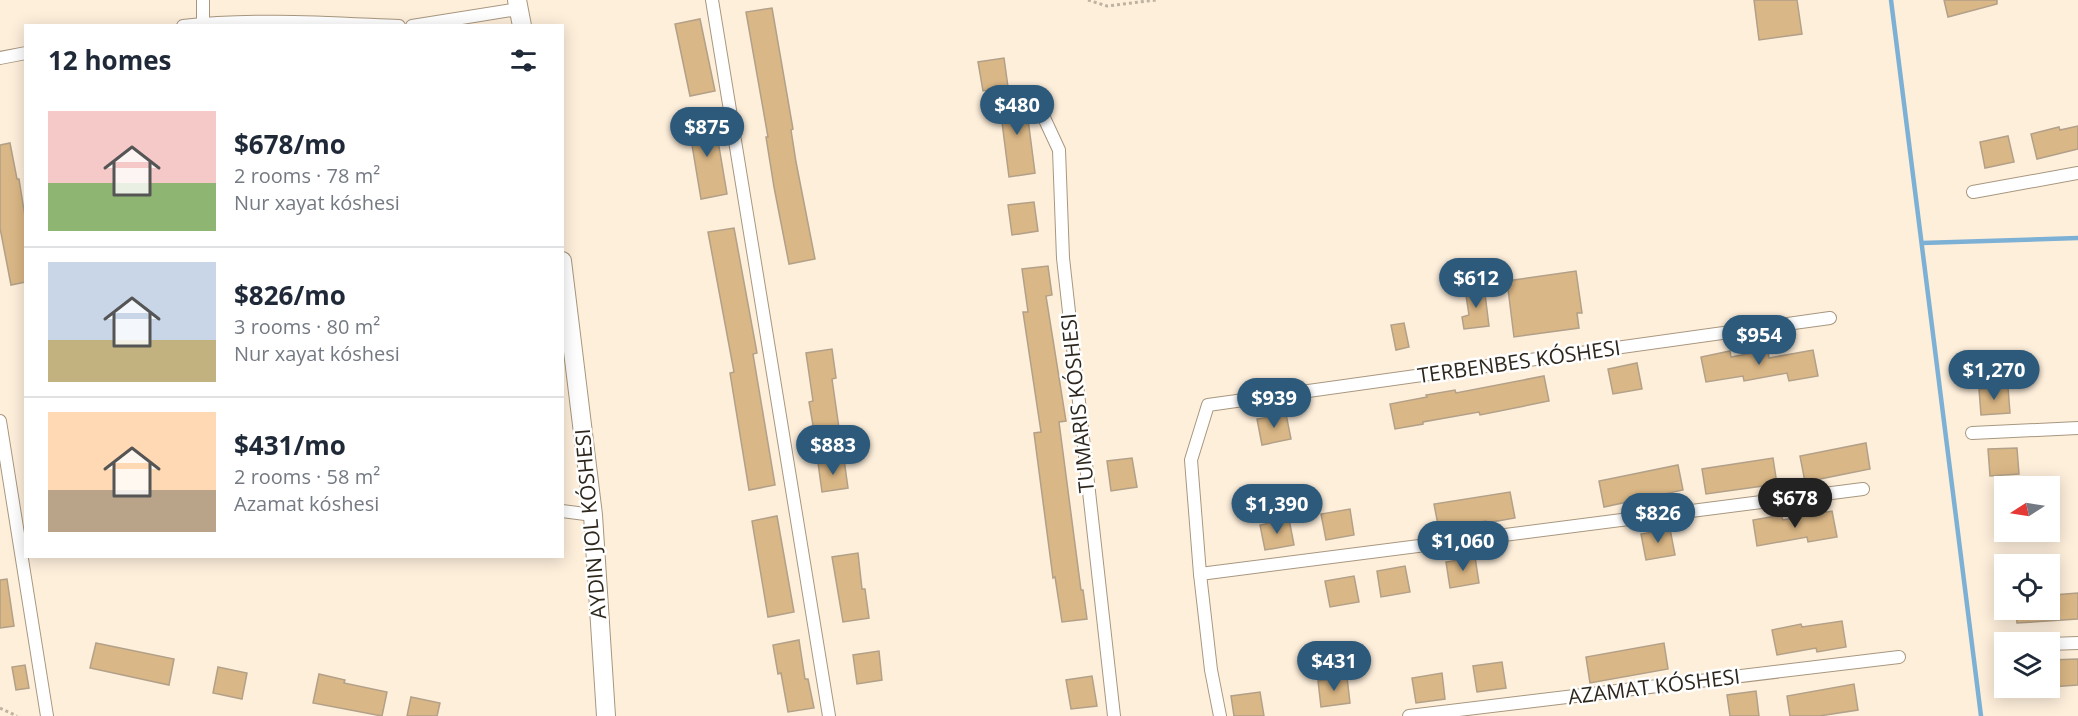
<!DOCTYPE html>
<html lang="en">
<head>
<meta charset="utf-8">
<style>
  body { margin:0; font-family:"Open Sans",sans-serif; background:#f6f6f7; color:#1f2937; height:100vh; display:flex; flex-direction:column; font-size:22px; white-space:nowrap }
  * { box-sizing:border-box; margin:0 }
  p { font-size:20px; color:#747a83 }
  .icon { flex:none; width:33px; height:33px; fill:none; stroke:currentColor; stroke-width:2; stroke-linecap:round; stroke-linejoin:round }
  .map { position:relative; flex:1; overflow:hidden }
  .drawer { position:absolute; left:24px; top:24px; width:540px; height:534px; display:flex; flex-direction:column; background:#fff; border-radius:0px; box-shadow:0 3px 15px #0003 }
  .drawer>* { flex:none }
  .needle { width:39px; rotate:258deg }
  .controls { position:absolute; left:1994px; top:476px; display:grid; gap:12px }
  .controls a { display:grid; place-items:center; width:66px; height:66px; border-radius:0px; background:#fff; box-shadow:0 3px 15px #0003; font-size:30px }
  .price { position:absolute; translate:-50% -51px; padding:0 14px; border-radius:21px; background:#2d5a7a; color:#fff; font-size:20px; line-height:39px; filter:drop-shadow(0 2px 3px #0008) }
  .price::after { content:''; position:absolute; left:50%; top:36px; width:18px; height:14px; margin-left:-9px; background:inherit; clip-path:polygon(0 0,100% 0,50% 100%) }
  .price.current { background:#222; color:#fff }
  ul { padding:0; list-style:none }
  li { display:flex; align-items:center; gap:18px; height:150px; padding:0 24px }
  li+li { border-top:2px solid #e0e1e3 }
  li span { display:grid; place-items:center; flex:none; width:168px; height:120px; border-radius:0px; color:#555 }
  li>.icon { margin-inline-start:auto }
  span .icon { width:72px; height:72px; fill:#fffc; stroke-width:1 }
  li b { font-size:26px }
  h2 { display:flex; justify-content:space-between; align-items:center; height:72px; padding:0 24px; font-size:26px }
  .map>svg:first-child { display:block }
</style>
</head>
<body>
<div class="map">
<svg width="2078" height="716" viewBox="0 0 2078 716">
  <rect width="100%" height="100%" fill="#feefdb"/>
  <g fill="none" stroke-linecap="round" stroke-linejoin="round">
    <g stroke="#7db0d5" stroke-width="4.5">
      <polyline points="1891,0 1981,716"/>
      <polyline points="1922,243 2078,238"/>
    </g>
  </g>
  <g fill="#dab786" stroke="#b2a088" stroke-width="1.5">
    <polygon points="1754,0 1797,0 1802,34 1759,40"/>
    <polygon points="1944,0 1997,0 1997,4 1948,17"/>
    <polygon points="772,8 793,129 791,130 796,162 815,259 789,264 774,187 766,137 768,137 746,12"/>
    <polygon points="700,19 715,91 690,96 675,24"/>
    <polygon points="1004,58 1008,87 983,91 978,62"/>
    <polygon points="1025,96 1035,173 1009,177 999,99"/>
    <polygon points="714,117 727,194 701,199 688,121"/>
    <polygon points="2078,126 2078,149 2037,159 2031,134 2059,127 2060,130"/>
    <polygon points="2008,136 2014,162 1985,168 1980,142"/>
    <polygon points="10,143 17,179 19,179 26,223 26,282 11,285 0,228 0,145"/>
    <polygon points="1034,202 1038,231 1012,235 1008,205"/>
    <polygon points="734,228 757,353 753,354 775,485 749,490 730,373 734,372 708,232"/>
    <polygon points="1048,266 1052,295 1046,296 1066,421 1059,422 1081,590 1083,590 1087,619 1062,622 1055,577 1053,578 1034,433 1041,432 1023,312 1028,312 1022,269"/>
    <polygon points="1576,271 1582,313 1577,313 1579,328 1514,337 1507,281"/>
    <polygon points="1484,286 1489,326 1464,329 1462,317 1469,315 1465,289"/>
    <polygon points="1404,323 1409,347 1396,350 1391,325"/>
    <polygon points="832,349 836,378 832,379 839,428 814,431 809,402 813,401 806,353"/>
    <polygon points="1768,350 1769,358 1813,350 1818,376 1789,381 1787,373 1744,381 1743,376 1706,382 1701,357 1730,351 1731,357"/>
    <polygon points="1637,363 1642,389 1613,394 1608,369"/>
    <polygon points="1544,376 1549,401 1480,415 1479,412 1423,422 1423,424 1395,429 1390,404 1427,397 1426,395 1455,390 1456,393"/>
    <polygon points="2008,387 2010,413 1981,415 1979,389"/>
    <polygon points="1286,414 1291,439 1262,445 1257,419"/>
    <polygon points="1866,443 1870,469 1805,482 1800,456"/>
    <polygon points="2017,448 2019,474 1990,476 1988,449"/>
    <polygon points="1132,458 1137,487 1111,491 1107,461"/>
    <polygon points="1773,458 1777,484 1706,494 1702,469"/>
    <polygon points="844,459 848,488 822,492 818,463"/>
    <polygon points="1678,465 1683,490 1604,507 1599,481"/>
    <polygon points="1510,492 1515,518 1486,523 1486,521 1439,530 1434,504"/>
    <polygon points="1350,509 1354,535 1326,540 1321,514"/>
    <polygon points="1832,511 1837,537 1808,542 1807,537 1757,546 1753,520 1781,515 1783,520"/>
    <polygon points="777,516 794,612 768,617 752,521"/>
    <polygon points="1289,519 1294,545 1265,550 1260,525"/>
    <polygon points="1670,529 1675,555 1646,560 1641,534"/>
    <polygon points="858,553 862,589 865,589 869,618 843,622 832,557"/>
    <polygon points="1475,557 1479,583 1450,588 1446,562"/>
    <polygon points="1405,566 1410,592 1381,597 1377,571"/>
    <polygon points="1354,576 1359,602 1330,607 1325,581"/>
    <polygon points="7,579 14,626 0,628 0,580"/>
    <polygon points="2078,593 2078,619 2017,623 2016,609 2054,609 2053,595"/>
    <polygon points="1842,621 1846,647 1817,652 1816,648 1777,655 1772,630 1801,624 1802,627"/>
    <polygon points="799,640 805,679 808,679 814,708 788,712 781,673 778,674 773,645"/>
    <polygon points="96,643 174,659 169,685 90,668"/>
    <polygon points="1664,643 1668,669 1590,683 1586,657"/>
    <polygon points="879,651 882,680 857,684 853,655"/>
    <polygon points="2078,659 2078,685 2051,687 2050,660"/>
    <polygon points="1502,662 1506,688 1477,692 1473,666"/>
    <polygon points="25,665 29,688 16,690 12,667"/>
    <polygon points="218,667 247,673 242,699 213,693"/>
    <polygon points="1442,673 1445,699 1416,703 1412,678"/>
    <polygon points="319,674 345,680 344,683 387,692 382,716 313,703"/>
    <polygon points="1092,676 1097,706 1071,709 1066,680"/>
    <polygon points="1347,677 1350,703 1321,707 1318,681"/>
    <polygon points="1854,684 1858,710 1819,716 1790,716 1787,696"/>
    <polygon points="1756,691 1759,716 1730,716 1727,695"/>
    <polygon points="1260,692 1264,716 1234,716 1231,696"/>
    <polygon points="411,697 440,703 437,716 407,716"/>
  </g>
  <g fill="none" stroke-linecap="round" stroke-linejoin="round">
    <g stroke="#a8977f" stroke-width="14">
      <g id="street">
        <polyline points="203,0 203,26"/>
        <polyline points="712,0 829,716"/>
        <path d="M183 26C254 18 327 23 399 26"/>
        <polyline points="412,26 518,9"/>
        <polyline points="0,58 26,53"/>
        <polyline points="1033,94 1059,150 1063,258 1114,716"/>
        <polyline points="1973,192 2078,173"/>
        <polyline points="0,421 47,716"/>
        <polyline points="1972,433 2078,428"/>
        <polyline points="562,511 593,515"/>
        <polyline points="1200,574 1863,489"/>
        <polyline points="2049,644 2078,643"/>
        <polyline points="1220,716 1211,670 1200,574 1191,460 1208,405 1830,318"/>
        <polyline points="1409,716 1899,657"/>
      </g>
    </g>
    <g stroke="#a8977f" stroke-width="20">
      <g id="secondary">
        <polyline points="517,0 522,26"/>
        <polyline points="562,261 593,515 606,716"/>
      </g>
    </g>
    <g stroke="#beb2a1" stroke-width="3" stroke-dasharray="3 3" stroke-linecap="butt">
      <polyline points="1088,0 1107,6 1156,0"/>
      <polyline points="0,708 17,716"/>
    </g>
    <use href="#street" stroke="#fff" stroke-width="12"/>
    <use href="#secondary" stroke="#fff" stroke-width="18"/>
  </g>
  <g text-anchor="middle" stroke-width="5" stroke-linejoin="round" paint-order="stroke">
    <g font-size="21" fill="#2e271d" stroke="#fff">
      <text transform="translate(1519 362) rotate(-8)" y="7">TERBENBES KÓSHESI</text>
      <text transform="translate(1078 403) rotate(-96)" y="7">TUMARIS KÓSHESI</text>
      <text transform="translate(591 524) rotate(-95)" y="7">AYDIN JOL KÓSHESI</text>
      <text transform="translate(1654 687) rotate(-7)" y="7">AZAMAT KÓSHESI</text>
    </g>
  </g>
</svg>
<div class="controls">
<a><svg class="needle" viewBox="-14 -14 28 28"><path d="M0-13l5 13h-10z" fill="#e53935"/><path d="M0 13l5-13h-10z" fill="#747a83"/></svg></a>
<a><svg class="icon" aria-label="locate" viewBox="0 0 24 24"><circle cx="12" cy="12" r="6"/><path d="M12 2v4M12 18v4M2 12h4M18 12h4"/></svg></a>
<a><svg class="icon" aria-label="layers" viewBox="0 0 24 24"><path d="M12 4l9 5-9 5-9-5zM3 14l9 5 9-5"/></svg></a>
</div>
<b class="price" style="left:1017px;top:136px">$480</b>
<b class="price" style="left:707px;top:158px">$875</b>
<b class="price" style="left:1476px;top:309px">$612</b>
<b class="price" style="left:1759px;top:366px">$954</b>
<b class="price" style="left:1994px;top:401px">$1,270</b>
<b class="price" style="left:1274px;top:429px">$939</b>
<b class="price" style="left:833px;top:476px">$883</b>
<b class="price current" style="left:1795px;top:529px">$678</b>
<b class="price" style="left:1277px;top:535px">$1,390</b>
<b class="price" style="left:1658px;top:544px">$826</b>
<b class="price" style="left:1463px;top:572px">$1,060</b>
<b class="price" style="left:1334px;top:692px">$431</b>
<section class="drawer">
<h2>12 homes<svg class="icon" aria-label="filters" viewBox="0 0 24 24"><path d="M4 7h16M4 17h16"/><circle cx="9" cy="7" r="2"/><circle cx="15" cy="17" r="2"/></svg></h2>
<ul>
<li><span style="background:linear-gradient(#f6c9c9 60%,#8fb573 0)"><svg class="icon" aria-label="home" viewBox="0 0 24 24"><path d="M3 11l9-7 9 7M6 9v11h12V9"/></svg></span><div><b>$678/mo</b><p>2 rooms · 78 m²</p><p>Nur xayat kóshesi</p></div></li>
<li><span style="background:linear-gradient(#c9d6e8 65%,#c2b280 0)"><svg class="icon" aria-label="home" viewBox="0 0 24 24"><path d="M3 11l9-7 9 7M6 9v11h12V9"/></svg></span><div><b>$826/mo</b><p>3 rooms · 80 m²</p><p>Nur xayat kóshesi</p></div></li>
<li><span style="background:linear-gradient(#ffd9b3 65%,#b9a48a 0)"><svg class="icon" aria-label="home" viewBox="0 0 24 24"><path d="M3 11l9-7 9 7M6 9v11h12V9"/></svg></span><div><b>$431/mo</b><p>2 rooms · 58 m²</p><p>Azamat kóshesi</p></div></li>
</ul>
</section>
</div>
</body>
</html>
